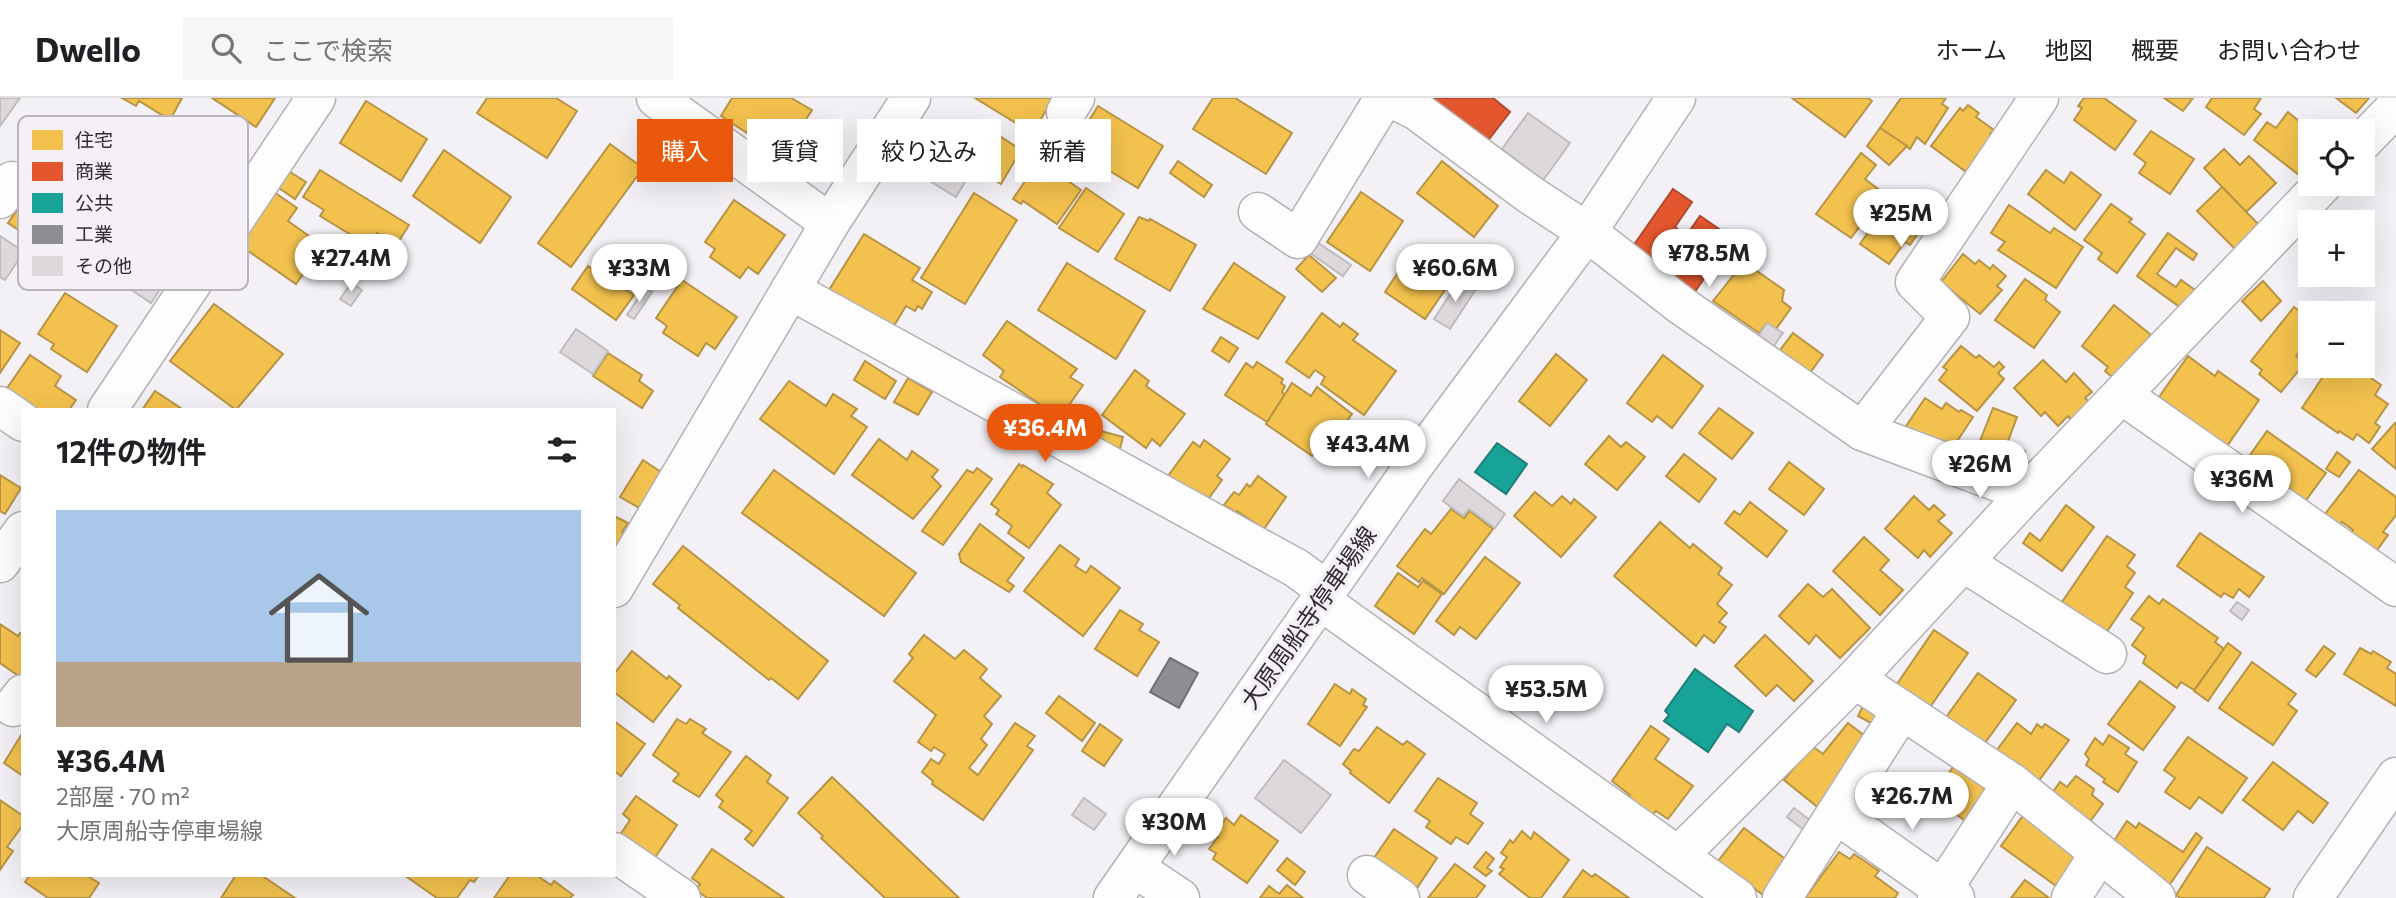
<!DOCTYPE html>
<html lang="ja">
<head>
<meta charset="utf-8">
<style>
  body { margin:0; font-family:Commissioner,"Noto Sans JP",sans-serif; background:#f6f6f6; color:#202124; height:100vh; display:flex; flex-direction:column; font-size:26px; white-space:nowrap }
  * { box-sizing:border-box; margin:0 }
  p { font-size:23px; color:#757577 }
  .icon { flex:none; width:38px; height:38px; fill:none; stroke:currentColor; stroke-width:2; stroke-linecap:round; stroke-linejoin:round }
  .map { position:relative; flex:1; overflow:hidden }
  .sheet { position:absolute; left:21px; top:310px; width:595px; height:469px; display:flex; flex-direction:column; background:#fff; border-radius:0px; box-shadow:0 7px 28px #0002 }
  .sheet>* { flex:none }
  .banner { position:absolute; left:637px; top:21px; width:665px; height:63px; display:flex; gap:14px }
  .controls { position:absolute; left:2298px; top:21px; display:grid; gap:14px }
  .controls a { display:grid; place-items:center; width:77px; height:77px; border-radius:0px; background:#fff; box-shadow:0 7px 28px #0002; font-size:35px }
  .price { position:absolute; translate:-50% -60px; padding:0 16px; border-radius:24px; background:#fff; color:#222; font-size:23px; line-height:46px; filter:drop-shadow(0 2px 4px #0008) }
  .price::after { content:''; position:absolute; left:50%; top:42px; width:21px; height:16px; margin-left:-10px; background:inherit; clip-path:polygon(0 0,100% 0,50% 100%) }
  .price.current { background:#ea580c; color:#fff }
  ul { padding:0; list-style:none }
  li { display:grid; align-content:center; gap:14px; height:371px; padding:0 35px }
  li+li { border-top:2px solid #e0e0e0 }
  li span { display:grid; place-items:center; height:217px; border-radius:0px; color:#555 }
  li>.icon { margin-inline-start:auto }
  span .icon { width:126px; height:126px; fill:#fffc; stroke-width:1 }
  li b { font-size:30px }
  h2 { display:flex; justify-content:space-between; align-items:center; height:84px; padding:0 35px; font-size:30px }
  .pill { padding:0 24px; border-radius:0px; background:#fff; box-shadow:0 7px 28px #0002; font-size:24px; line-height:63px }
  .pill.current { background:#ea580c; color:#fff }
  header { display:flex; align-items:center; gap:42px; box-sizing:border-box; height:98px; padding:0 35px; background:#fff; border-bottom:2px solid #e0e0e0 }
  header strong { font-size:33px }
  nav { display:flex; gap:38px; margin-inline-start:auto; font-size:24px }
  .search { width:490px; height:63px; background:#f6f6f6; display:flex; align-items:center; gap:18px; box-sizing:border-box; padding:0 24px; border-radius:0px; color:#757577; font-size:26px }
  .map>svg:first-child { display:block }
</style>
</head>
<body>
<header>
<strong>Dwello</strong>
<div class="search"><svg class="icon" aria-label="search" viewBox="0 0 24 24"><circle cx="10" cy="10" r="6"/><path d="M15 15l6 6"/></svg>ここで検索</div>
<nav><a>ホーム</a><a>地図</a><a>概要</a><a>お問い合わせ</a></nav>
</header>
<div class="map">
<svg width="2396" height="800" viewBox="0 0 2396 800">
  <rect width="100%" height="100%" fill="#f4f1f6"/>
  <g fill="#f2c14e" stroke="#b79445" stroke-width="2">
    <polygon points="122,0 182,0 170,22 139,3 136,8"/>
    <polygon points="212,0 275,0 256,29"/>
    <polygon points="487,0 556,0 577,13 547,60 477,15"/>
    <polygon points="732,0 791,0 812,12 782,58 721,18"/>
    <polygon points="975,0 1054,0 1032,35"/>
    <polygon points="1213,0 1235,0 1292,35 1266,76 1193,31"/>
    <polygon points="1792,0 1868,0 1872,3 1845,39"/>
    <polygon points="1901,0 1946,0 1942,6 1948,10 1925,46 1917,39 1910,51 1880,30"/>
    <polygon points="2084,0 2104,0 2136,23 2115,52 2074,22 2082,10 2078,8"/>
    <polygon points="2164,0 2193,0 2183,13"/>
    <polygon points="2212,0 2261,0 2254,11 2261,16 2244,37 2206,9"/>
    <polygon points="2336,0 2369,0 2356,15"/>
    <polygon points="366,3 427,41 401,83 340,45"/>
    <polygon points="1968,7 1979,15 1976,19 1994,32 1990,36 1997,40 1969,76 1931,48 1960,10 1963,13"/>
    <polygon points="1098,8 1163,48 1138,90 1072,50"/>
    <polygon points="2288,14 2311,33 2308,47 2310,64 2299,77 2254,42 2267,24 2276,30"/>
    <polygon points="943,24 971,42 981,26 1021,52 1001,86 932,42"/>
    <polygon points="1880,30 1907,48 1889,67 1867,48"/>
    <polygon points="2151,33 2194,61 2170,96 2139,75 2146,65 2134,56"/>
    <polygon points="610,46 643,70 571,169 538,145"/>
    <polygon points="93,49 131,75 73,159 57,148 53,155 8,125 22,105 34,113 40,105 50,111 61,96 50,88 71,57 82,65"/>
    <polygon points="2224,51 2240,67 2249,58 2276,85 2246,114 2204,70"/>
    <polygon points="444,52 511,99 480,145 413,98"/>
    <polygon points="1861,55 1876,67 1865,81 1878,91 1867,103 1875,108 1851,140 1816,116"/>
    <polygon points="1178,63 1212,87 1204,99 1170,75"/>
    <polygon points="1442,63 1498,108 1474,139 1417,95"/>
    <polygon points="1045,67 1081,92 1057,126 1023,103 1021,106 1013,101 1034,70 1040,74"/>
    <polygon points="287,72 306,84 295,101 276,88"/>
    <polygon points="320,72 409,127 397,146 377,135 369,148 320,118 324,112 303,99"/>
    <polygon points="2046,72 2064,85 2071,74 2101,97 2075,132 2028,96"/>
    <polygon points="2222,89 2264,132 2240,156 2197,113"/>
    <polygon points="1086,90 1124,116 1098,154 1059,130"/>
    <polygon points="274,94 297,110 288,123 333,155 316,179 306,172 296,186 238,146"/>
    <polygon points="1361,94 1403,123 1370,173 1327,144"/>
    <polygon points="974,95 1017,122 965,206 921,180"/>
    <polygon points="1892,100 1926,124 1910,147 1905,144 1889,166 1860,146"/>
    <polygon points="734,102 785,137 758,176 748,169 740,180 710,159 715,151 705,144"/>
    <polygon points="2111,106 2132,121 2129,124 2145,136 2117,175 2098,161 2102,155 2084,142"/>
    <polygon points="2009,107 2050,135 2054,130 2083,149 2056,190 1998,152 2005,144 1991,135"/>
    <polygon points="1139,119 1149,123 1150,121 1196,147 1170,193 1115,161"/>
    <polygon points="2168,135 2197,156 2193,162 2176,150 2157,176 2176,189 2181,182 2195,192 2181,210 2137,178"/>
    <polygon points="864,136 920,170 912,182 932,194 922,211 918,208 915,213 906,208 892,231 829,192"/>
    <polygon points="1411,155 1451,183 1425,221 1385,194"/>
    <polygon points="1963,156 1975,166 1979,162 1990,171 1993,167 2006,178 1997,188 2002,192 1980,216 1941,184"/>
    <polygon points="1309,157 1336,180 1322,194 1296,171"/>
    <polygon points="606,163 630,179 623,190 634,197 616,222 572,191 588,168 598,175"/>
    <polygon points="1744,164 1784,192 1782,203 1791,210 1776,231 1767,225 1759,235 1713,203"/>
    <polygon points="1067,165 1145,213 1116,261 1038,212"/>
    <polygon points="1234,165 1285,199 1258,241 1203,211"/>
    <polygon points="2025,181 2047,197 2045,202 2060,214 2034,250 1995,222"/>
    <polygon points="682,182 737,219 715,251 706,245 698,258 663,235 667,228 656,220"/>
    <polygon points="2263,183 2281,203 2261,223 2242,203"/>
    <polygon points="65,195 117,228 87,274 51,251 54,246 38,236"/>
    <polygon points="214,206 283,256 236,312 170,263"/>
    <polygon points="2114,207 2151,237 2116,282 2105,273 2108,269 2082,248"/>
    <polygon points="2294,209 2310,222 2310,240 2296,258 2305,265 2281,294 2259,276 2262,272 2251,263"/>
    <polygon points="1322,215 1340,229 1343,225 1358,236 1353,242 1396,273 1364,317 1321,286 1325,279 1315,272 1309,280 1286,264"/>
    <polygon points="1007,223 1077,271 1070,279 1083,287 1060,320 1000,279 1004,273 983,257"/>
    <polygon points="0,232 20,245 0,275"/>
    <polygon points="1793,235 1823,257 1802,286 1771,264"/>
    <polygon points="1221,239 1238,250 1229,264 1212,253"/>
    <polygon points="1961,248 1976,260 1979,257 1994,269 1999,264 2004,269 1998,275 2004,281 1977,313 1939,282 1947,272 1943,269"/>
    <polygon points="608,255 642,277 639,283 653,293 642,310 593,278"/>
    <polygon points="1556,256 1587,282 1550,328 1519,303"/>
    <polygon points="30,257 61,278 55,288 76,302 69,312 26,312 3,296"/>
    <polygon points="1663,257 1703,288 1672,330 1657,318 1652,324 1627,305"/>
    <polygon points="2188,258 2215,278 2218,273 2259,302 2227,348 2159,299"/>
    <polygon points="2043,262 2066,284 2074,275 2092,294 2085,300 2092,307 2074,325 2068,318 2058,328 2045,314 2041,318 2014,290"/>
    <polygon points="865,263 896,283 885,301 854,282"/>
    <polygon points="1257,264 1283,281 1281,285 1285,288 1282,294 1285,297 1267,324 1225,297 1246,265 1253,270"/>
    <polygon points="2330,268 2346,268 2361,278 2364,275 2381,287 2375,297 2388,306 2375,325 2380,329 2369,345 2357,336 2353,342 2339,333 2338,335 2302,310"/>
    <polygon points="1135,272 1149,283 1146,288 1185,316 1160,348 1152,341 1146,350 1102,317"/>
    <polygon points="908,280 932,294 918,317 894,304"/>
    <polygon points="789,283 826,308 833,296 857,311 851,318 867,329 834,376 760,321"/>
    <polygon points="1292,285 1311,298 1317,289 1352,316 1327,350 1321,346 1312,358 1266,326"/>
    <polygon points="155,293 182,311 181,312 142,312"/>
    <polygon points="1925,300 1942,311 1946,305 1959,314 1961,312 1973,319 1950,354 1904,331"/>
    <polygon points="1719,310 1753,335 1732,361 1699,335"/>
    <polygon points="1993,310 2017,319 2007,346 2025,353 2013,384 1960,364 1968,345 1978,348"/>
    <polygon points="2395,325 2396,326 2396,371 2372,351"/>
    <polygon points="1090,330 1123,339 1119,354 1087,344"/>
    <polygon points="2267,333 2326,375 2301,409 2243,367"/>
    <polygon points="1609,338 1621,349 1626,344 1645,359 1617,392 1585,366"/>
    <polygon points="879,341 907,362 912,353 938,372 932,379 941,388 913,421 852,377"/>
    <polygon points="1204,342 1230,361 1217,378 1222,382 1209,400 1186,390 1168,378 1193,344 1200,349"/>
    <polygon points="2337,354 2350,364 2339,379 2326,371"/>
    <polygon points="1684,356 1716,381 1699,404 1666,378"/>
    <polygon points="643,362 664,376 641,411 620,399"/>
    <polygon points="1789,364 1824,391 1804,417 1769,391"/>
    <polygon points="1019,366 1022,369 1023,367 1053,386 1047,395 1061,407 1029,450 1008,435 1012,428 996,416 999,412 991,406"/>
    <polygon points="977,370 992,381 943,447 922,433 967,372 973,375"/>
    <polygon points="774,372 916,475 884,518 742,415"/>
    <polygon points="2359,372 2396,399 2396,417 2383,434 2388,437 2372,459 2347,441 2353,432 2342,424 2337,432 2322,420"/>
    <polygon points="0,377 21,390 5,416 0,413"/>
    <polygon points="1258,378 1286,399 1264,431 1237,413 1237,415 1224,407 1234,394 1239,397 1247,386 1250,389"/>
    <polygon points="1535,394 1552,408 1562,398 1571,406 1574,401 1596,419 1561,459 1514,418"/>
    <polygon points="1914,398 1929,412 1934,407 1945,417 1938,423 1952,435 1930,459 1924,452 1918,460 1885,431"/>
    <polygon points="1750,404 1787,433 1767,459 1725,425 1734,413 1740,417"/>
    <polygon points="2066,407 2094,429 2062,473 2023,445 2030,435 2040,443"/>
    <polygon points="1451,411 1464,420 1470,413 1493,431 1444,496 1422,480 1419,484 1397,468 1425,431 1431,436"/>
    <polygon points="614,418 628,425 622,434 633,440 614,473"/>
    <polygon points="1660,424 1690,450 1693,446 1722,470 1718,476 1732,487 1717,506 1727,515 1719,524 1726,529 1714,545 1704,537 1696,548 1614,478"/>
    <polygon points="980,426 1024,460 1007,483 1014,488 1009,494 961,464 959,456"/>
    <polygon points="2200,435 2264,479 2249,499 2239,491 2233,500 2224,495 2221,499 2177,468"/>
    <polygon points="2107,438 2135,457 2127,468 2135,475 2125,489 2133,495 2106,535 2062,504"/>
    <polygon points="1864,439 1889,462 1880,472 1903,492 1880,517 1833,473"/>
    <polygon points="1060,447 1079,461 1075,468 1086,475 1091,468 1120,490 1083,538 1024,493"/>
    <polygon points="683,448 828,563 798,601 771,580 769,582 678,510 680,507 653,486"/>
    <polygon points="1485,459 1520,485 1476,541 1460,529 1454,537 1436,523"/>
    <polygon points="1398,475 1418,489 1423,483 1442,496 1414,536 1375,508"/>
    <polygon points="1808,486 1823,499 1832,491 1870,530 1840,560 1816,537 1809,546 1779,518"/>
    <polygon points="2149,498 2159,506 2163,501 2218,540 2215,544 2224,551 2194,592 2181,584 2177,590 2143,565 2146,558 2132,547 2144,530 2131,521"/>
    <polygon points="1120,512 1143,526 1139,532 1159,544 1137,578 1095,551"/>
    <polygon points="0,526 18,538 20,535 23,537 23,575 20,579 0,565"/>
    <polygon points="1934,532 1968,555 1930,609 1897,586"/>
    <polygon points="924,537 955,561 964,552 987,571 980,580 1001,598 984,618 992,626 981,641 987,647 969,670 978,677 1015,625 1035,638 1027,648 1033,652 983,722 932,686 933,683 922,674 931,661 939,666 945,656 934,649 931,653 918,644 936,617 894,583 913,560 909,556"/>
    <polygon points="1765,537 1813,583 1794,603 1777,587 1766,598 1735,568"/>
    <polygon points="2228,545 2241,555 2208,603 2194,593"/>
    <polygon points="2324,548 2335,556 2316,579 2306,572"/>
    <polygon points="2360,550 2371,556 2373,553 2391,564 2387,570 2396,576 2396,608 2344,576"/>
    <polygon points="632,553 667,581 669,578 681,588 653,624 614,594 614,576"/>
    <polygon points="2252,564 2296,596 2288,606 2297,613 2273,647 2219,610"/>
    <polygon points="1978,575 2016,602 1977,656 1939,629"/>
    <polygon points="2140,583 2175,609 2143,652 2108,626"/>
    <polygon points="1335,586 1350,596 1352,591 1366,601 1363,607 1367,609 1340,648 1308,626"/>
    <polygon points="1059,598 1095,625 1082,643 1046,615"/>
    <polygon points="1864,606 1887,619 1880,630 1858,618"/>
    <polygon points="677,621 686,626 690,621 706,631 702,635 731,654 699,699 673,683 679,676 653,657"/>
    <polygon points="614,623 645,646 621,678 614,673"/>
    <polygon points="1848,625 1874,645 1820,711 1784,682 1812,648 1823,656"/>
    <polygon points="2017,625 2031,636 2037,626 2042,630 2045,626 2069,642 2032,692 1991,660"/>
    <polygon points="1100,626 1122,642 1104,668 1082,653"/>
    <polygon points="1651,628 1669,641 1655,661 1693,688 1668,721 1656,713 1652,717 1628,699 1630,697 1612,683"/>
    <polygon points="1377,629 1403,647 1407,643 1425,656 1389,705 1350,675 1351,673 1343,666 1354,651 1359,653"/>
    <polygon points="23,634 23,678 4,665"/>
    <polygon points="2109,637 2129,650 2125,656 2137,664 2118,694 2103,684 2105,681 2086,667 2089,661 2085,656 2095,640 2103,647"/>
    <polygon points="2188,639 2247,680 2222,715 2199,699 2190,711 2165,694 2175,680 2164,672"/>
    <polygon points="746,658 771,677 767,684 788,700 753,748 745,741 752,733 719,709 723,703 716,697"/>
    <polygon points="2273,664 2328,705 2313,725 2298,713 2283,732 2243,702"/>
    <polygon points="1954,668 1991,695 1968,725 1932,698"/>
    <polygon points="2076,678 2094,691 2092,697 2103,706 2083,733 2047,702 2060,684 2067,689"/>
    <polygon points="832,679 959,800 885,800 821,740 823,738 798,715"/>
    <polygon points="1438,680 1477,705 1470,716 1483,725 1468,746 1456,739 1451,746 1426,729 1430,723 1415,713"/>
    <polygon points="636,698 677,727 654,761 620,737 630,722 623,716"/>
    <polygon points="0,702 23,718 23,727 7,749 13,753 0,772"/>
    <polygon points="2027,712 2088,755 2056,788 2001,748"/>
    <polygon points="1241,717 1278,743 1247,785 1213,761 1216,755 1209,751 1218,739 1214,736 1226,720 1234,727"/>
    <polygon points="2127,723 2136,730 2139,725 2183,754 2196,735 2202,740 2168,789 2114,743"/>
    <polygon points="1744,730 1788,763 1763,797 1718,763"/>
    <polygon points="1394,731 1437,760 1413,796 1369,767"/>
    <polygon points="1522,733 1531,741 1534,734 1569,762 1541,800 1530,800 1499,776 1504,771 1500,769 1507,759 1501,755 1510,742 1513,745"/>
    <polygon points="2207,749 2270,791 2264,800 2180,800 2176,797"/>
    <polygon points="712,751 784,800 707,800 696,792 700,786 692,780"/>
    <polygon points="1486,754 1494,761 1487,770 1492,773 1486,778 1474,769"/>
    <polygon points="1839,754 1850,761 1854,756 1879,773 1875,778 1898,795 1895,800 1805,800"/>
    <polygon points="1287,760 1305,774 1295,787 1277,772"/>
    <polygon points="1455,766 1485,788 1476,800 1428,800"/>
    <polygon points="1583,772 1592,779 1595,776 1629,800 1563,800"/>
    <polygon points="30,777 86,777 99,785 89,800 48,800 25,784"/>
    <polygon points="236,777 261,777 295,800 221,800"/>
    <polygon points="404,777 479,777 474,784 470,782 457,800 437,800"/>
    <polygon points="510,777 536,777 551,787 554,783 573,797 570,800 494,800"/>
    <polygon points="2025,782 2049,800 2011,800"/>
    <polygon points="1287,787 1303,800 1260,800 1269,788 1279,796"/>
  </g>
  <g fill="#e4572e" stroke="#ad4a2e" stroke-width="2">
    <polygon points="1430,0 1493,0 1510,14 1483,49"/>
    <polygon points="1673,91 1692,104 1675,129 1686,138 1700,118 1732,140 1692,198 1631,151"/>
  </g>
  <g fill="#17a398" stroke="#1e7f78" stroke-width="2">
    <polygon points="1497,345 1527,366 1506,396 1475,374"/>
    <polygon points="1695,571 1753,613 1739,634 1727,626 1708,654 1664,623 1669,617 1665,613"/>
  </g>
  <polygon fill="#8d8d92" stroke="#707074" stroke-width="2" points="1170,560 1198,575 1179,610 1150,594"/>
  <g fill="#dcd8db" stroke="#bfbcbe" stroke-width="2">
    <polygon points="0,0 20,0 0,28"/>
    <polygon points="1528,15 1570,45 1539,88 1497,58"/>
    <polygon points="923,49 969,77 956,99 910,71"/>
    <polygon points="0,138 24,154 5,182 0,179"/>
    <polygon points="1317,144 1351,167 1343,178 1310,155"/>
    <polygon points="143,171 164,185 151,205 130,191"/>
    <polygon points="1460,181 1476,191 1450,231 1434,221"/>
    <polygon points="351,185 362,192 351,208 340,201"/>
    <polygon points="645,190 652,194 634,221 627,217"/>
    <polygon points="1767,225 1783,235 1766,259 1751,248"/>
    <polygon points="576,231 608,253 593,276 560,254"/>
    <polygon points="1459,381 1505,416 1495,430 1469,411 1463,418 1443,403"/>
    <polygon points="2237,504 2249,512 2242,522 2230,513"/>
    <polygon points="1284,662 1331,697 1301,735 1255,700"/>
    <polygon points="1084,700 1106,716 1094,732 1072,717"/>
    <polygon points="1794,710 1819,729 1812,738 1787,719"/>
  </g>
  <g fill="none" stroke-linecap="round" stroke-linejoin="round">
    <g stroke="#b4b1b5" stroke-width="41">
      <g id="minor">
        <polyline points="656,0 830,125"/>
        <polyline points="1391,0 1417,13 1529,96 1587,134 1682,208 1862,333 2027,395"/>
        <polyline points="1066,14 1075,0"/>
        <polyline points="2362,44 2396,9"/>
        <polyline points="0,101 12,83"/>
        <polyline points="1258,114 1298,141 1384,0"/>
        <polyline points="790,192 1296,470 1328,493"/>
        <polyline points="2122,297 2396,489"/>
        <polyline points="0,308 23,324"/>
        <polyline points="107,312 316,0"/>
        <polyline points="1862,333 1950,219 1915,184 2039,0"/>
        <polyline points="1963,464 2107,556"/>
        <polyline points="0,465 23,433"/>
        <polyline points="614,490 830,125 911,0"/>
        <polyline points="1321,503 1737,800"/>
        <polyline points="1855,581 2012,685 2156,800"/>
        <polyline points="13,609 23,596"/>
        <polyline points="1836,716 1955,800"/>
        <polyline points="614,754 681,800"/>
        <polyline points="1678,758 1855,581 2027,395 2323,86"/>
        <polyline points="1135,770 1180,800"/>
        <polyline points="1367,777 1400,800"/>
        <polyline points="1782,800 1902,612"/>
        <polyline points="1937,800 2012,685"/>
        <polyline points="2071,800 2099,756"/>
        <polyline points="2313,800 2396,679"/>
      </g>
    </g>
    <g stroke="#b4b1b5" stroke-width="41">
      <polyline id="major" points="1113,800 1415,366 1587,134 1676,0"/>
    </g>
    <use href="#minor" stroke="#fdfdfe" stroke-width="38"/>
    <use href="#major" stroke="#fdfdfe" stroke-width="38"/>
  </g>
  <g text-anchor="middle" stroke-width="7" stroke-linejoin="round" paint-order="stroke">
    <g font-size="24" fill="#2e2c2f" stroke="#f5f0f7">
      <text transform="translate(1309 520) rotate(-55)" y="8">大原周船寺停車場線</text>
    </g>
  </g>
  <rect x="18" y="18" width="230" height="174" rx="10" fill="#f5f0f7" stroke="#b9b5bb" stroke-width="2"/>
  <rect x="32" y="32" width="31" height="20" fill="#f2c14e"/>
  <rect x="32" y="64" width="31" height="19" fill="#e4572e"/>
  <rect x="32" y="95" width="31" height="20" fill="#17a398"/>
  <rect x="32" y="127" width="31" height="19" fill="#8d8d92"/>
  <rect x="32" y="158" width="31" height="20" fill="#dcd8db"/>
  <g font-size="19" fill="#2e2c2f">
    <text x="75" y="49">住宅</text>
    <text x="75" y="80">商業</text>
    <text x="75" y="112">公共</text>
    <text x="75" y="143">工業</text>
    <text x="75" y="175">その他</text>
  </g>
</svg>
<div class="controls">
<a><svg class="icon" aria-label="locate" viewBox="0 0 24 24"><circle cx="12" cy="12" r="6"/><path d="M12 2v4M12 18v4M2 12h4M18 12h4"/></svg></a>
<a>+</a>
<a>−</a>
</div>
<b class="price" style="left:1901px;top:151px">¥25M</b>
<b class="price" style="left:1709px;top:191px">¥78.5M</b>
<b class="price" style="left:351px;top:196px">¥27.4M</b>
<b class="price" style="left:639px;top:206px">¥33M</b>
<b class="price" style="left:1455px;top:206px">¥60.6M</b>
<b class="price current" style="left:1045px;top:366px">¥36.4M</b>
<b class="price" style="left:1368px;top:382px">¥43.4M</b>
<b class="price" style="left:1980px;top:402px">¥26M</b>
<b class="price" style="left:2242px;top:417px">¥36M</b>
<b class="price" style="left:1546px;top:627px">¥53.5M</b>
<b class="price" style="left:1912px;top:734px">¥26.7M</b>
<b class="price" style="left:1174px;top:760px">¥30M</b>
<div class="banner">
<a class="pill current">購入</a>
<a class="pill">賃貸</a>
<a class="pill">絞り込み</a>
<a class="pill">新着</a>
</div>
<section class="sheet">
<h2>12件の物件<svg class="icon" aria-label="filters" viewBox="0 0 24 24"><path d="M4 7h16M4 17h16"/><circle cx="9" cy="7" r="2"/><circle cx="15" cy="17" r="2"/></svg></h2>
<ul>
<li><span style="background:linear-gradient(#a9c7e8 70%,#b9a48a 0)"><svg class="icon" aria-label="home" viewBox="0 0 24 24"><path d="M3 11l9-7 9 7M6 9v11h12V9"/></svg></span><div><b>¥36.4M</b><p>2部屋 · 70 m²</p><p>大原周船寺停車場線</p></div></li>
</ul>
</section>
</div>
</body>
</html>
